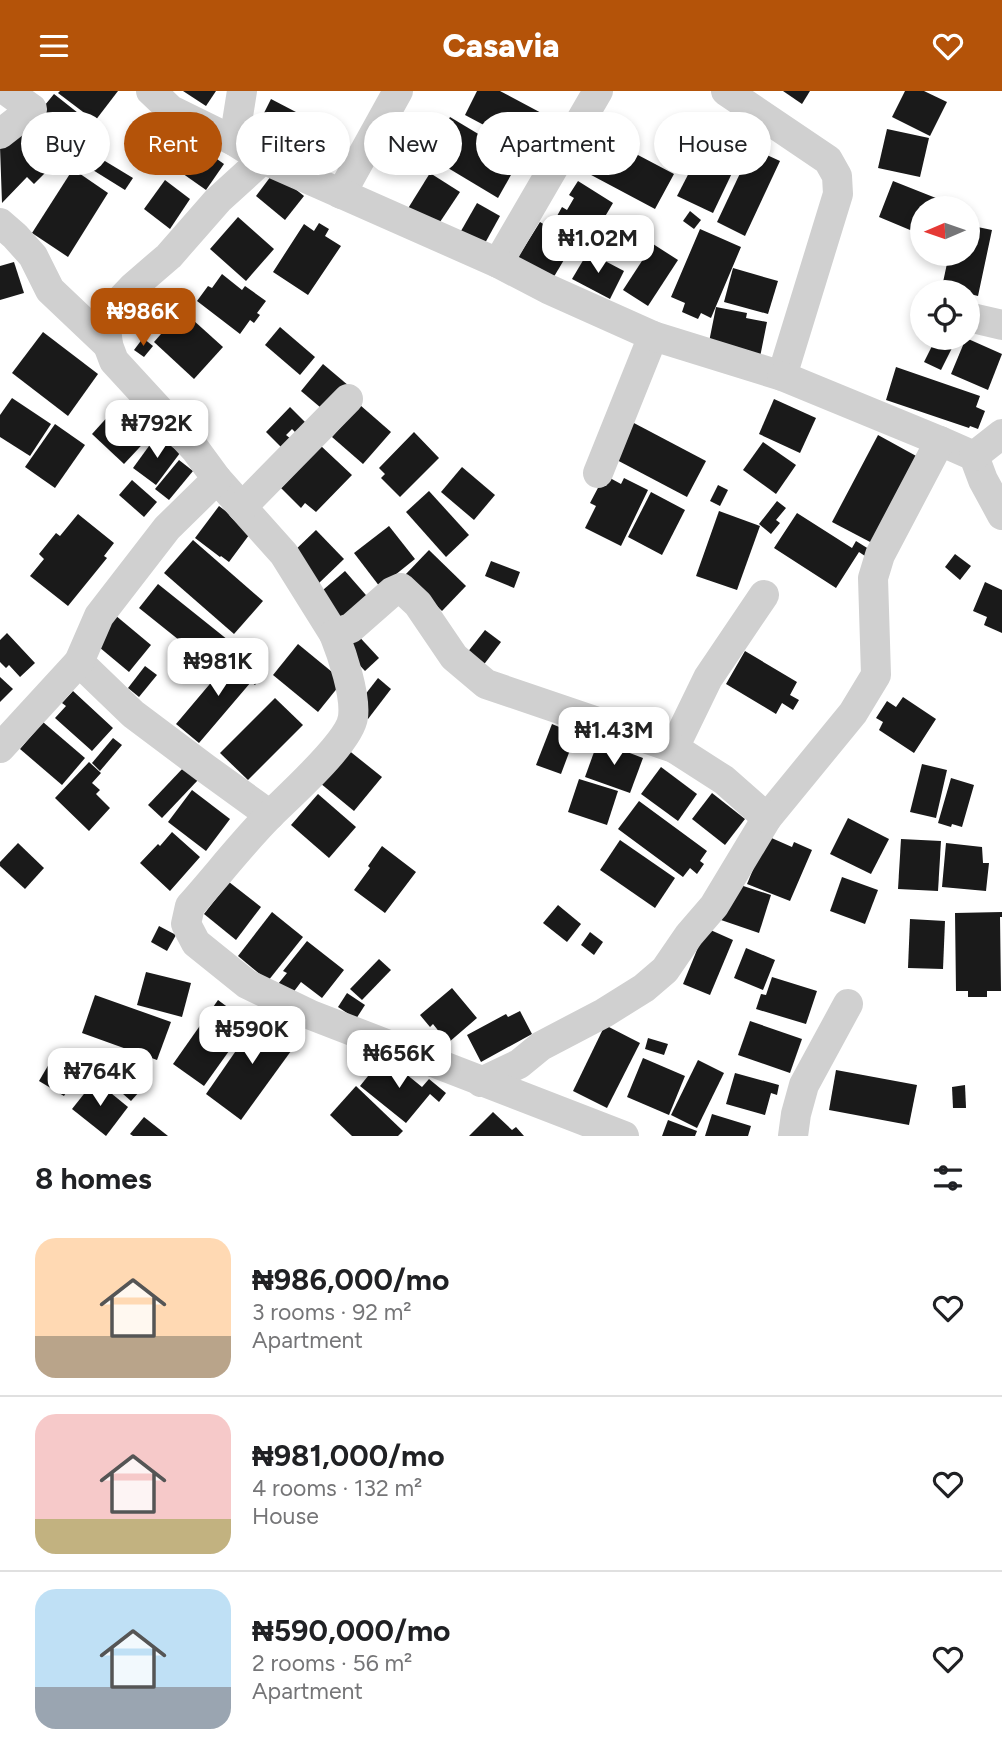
<!DOCTYPE html>
<html lang="en">
<head>
<meta charset="utf-8">
<style>
  body { margin:0; font-family:Figtree,sans-serif; background:#f6f6f6; color:#202124; height:100vh; display:flex; flex-direction:column; font-size:26px; white-space:nowrap }
  * { box-sizing:border-box; margin:0 }
  p { font-size:23px; color:#757577 }
  .icon { flex:none; width:38px; height:38px; fill:none; stroke:currentColor; stroke-width:2; stroke-linecap:round; stroke-linejoin:round }
  .map { position:relative; height:1045px; overflow:hidden }
  .side { display:flex; flex-direction:column; background:#fff; flex:1 }
  .side>* { flex:none }
  .guide { position:absolute; left:21px; top:21px; width:961px; height:63px; display:flex; gap:14px }
  .needle { width:46px; rotate:268deg }
  .fabs { position:absolute; left:910px; top:105px; display:grid; gap:14px }
  .fabs a { display:grid; place-items:center; width:70px; height:70px; border-radius:50%; background:#fff; box-shadow:0 4px 10px #0003; font-size:35px }
  .price { position:absolute; translate:-50% -60px; padding:0 16px; border-radius:14px; background:#fff; color:#222; font-size:23px; line-height:46px; filter:drop-shadow(0 2px 4px #0008) }
  .price::after { content:''; position:absolute; left:50%; top:42px; width:21px; height:16px; margin-left:-10px; background:inherit; clip-path:polygon(0 0,100% 0,50% 100%) }
  .price.active { background:#b45309; color:#fff }
  ul { padding:0; list-style:none }
  li { display:flex; align-items:center; gap:21px; height:175px; padding:0 35px }
  li+li { border-top:2px solid #e0e0e0 }
  li span { display:grid; place-items:center; flex:none; width:196px; height:140px; border-radius:21px; color:#555 }
  li>.icon { margin-inline-start:auto }
  span .icon { width:84px; height:84px; fill:#fffc; stroke-width:1 }
  li b { font-size:30px }
  h2 { display:flex; justify-content:space-between; align-items:center; height:84px; padding:0 35px; font-size:30px }
  .chip { padding:0 24px; border-radius:32px; background:#fff; box-shadow:0 4px 10px #0003; font-size:24px; line-height:63px }
  .chip.active { background:#b45309; color:#fff }
  header { display:flex; justify-content:space-between; align-items:center; height:91px; padding:0 35px; background:#b45309; color:#fff; font-size:32px; font-weight:800 }
  .map>svg:first-child { display:block }
</style>
</head>
<body>
<header><svg class="icon" aria-label="menu" viewBox="0 0 24 24"><path d="M4 6h16M4 12h16M4 18h16"/></svg>Casavia<svg class="icon" aria-label="heart" viewBox="0 0 24 24"><path d="M12 20l-8-8c-3-5 5-10 8-4 3-6 11-1 8 4z"/></svg></header>
<div class="map">
<svg width="1002" height="1045" viewBox="0 0 1002 1045">
  <rect width="100%" height="100%" fill="#fff"/>
  <g fill="#1a1a1a">
    <polygon points="60,0 118,0 95,30 58,2"/>
    <polygon points="183,0 216,0 206,15"/>
    <polygon points="477,0 500,0 562,33 544,66 465,24"/>
    <polygon points="783,0 810,0 802,13"/>
    <polygon points="905,0 924,0 947,11 930,45 892,26"/>
    <polygon points="54,3 92,33 83,44 85,47 76,58 36,25"/>
    <polygon points="271,8 340,44 326,72 257,36"/>
    <polygon points="450,26 520,68 498,107 428,65"/>
    <polygon points="24,31 60,67 34,93 27,86 2,112 0,56"/>
    <polygon points="887,38 929,47 920,86 878,77"/>
    <polygon points="180,42 224,73 206,99 162,68"/>
    <polygon points="709,43 743,59 713,122 677,105"/>
    <polygon points="600,44 674,83 655,118 578,77 585,65 589,67"/>
    <polygon points="752,57 780,70 745,145 717,131"/>
    <polygon points="95,64 133,87 125,99 88,76"/>
    <polygon points="73,78 108,102 68,166 32,142"/>
    <polygon points="274,81 304,105 285,129 256,105"/>
    <polygon points="430,82 460,101 436,137 407,119"/>
    <polygon points="165,89 190,108 170,138 144,118"/>
    <polygon points="578,90 613,112 593,146 557,125 562,116 567,119 574,107 569,104"/>
    <polygon points="893,90 946,111 944,117 922,117 922,144 879,126"/>
    <polygon points="477,112 500,125 484,154 461,140"/>
    <polygon points="690,120 701,129 694,138 683,130"/>
    <polygon points="238,126 274,158 246,190 210,158"/>
    <polygon points="540,131 574,152 552,189 515,171"/>
    <polygon points="319,132 329,138 325,145 341,155 308,204 273,181 304,133 314,140"/>
    <polygon points="968,134 992,139 978,205 942,196 949,163 968,163"/>
    <polygon points="700,138 741,156 711,227 701,222 698,228 682,221 685,212 671,206"/>
    <polygon points="653,153 678,169 648,215 623,199"/>
    <polygon points="588,161 624,180 610,208 572,188"/>
    <polygon points="14,171 24,202 0,209 0,175"/>
    <polygon points="733,177 778,190 768,223 724,211"/>
    <polygon points="222,183 242,199 245,195 266,210 257,222 260,224 254,232 250,229 240,243 197,210 208,195 212,197"/>
    <polygon points="716,216 747,222 746,227 767,231 760,266 708,256"/>
    <polygon points="182,219 223,256 194,288 154,251"/>
    <polygon points="280,236 315,266 300,284 265,254"/>
    <polygon points="43,241 98,283 68,325 12,282"/>
    <polygon points="143,247 153,255 144,266 134,259"/>
    <polygon points="936,247 957,247 941,279 924,271"/>
    <polygon points="966,247 1002,263 988,299 951,283"/>
    <polygon points="323,273 349,295 327,322 301,300"/>
    <polygon points="896,276 980,305 976,316 985,320 978,338 970,335 969,337 886,309"/>
    <polygon points="12,307 51,333 30,365 0,346 0,324"/>
    <polygon points="774,308 816,327 800,362 759,343"/>
    <polygon points="121,311 153,342 124,373 92,343"/>
    <polygon points="360,314 391,341 363,373 332,346"/>
    <polygon points="290,316 306,332 296,342 292,338 286,344 291,348 282,357 266,341"/>
    <polygon points="632,331 706,370 687,406 613,367"/>
    <polygon points="55,333 85,354 55,397 25,376"/>
    <polygon points="414,341 439,367 400,406 381,387 385,383 379,377"/>
    <polygon points="157,344 180,362 156,394 133,377"/>
    <polygon points="878,344 918,366 872,452 832,431"/>
    <polygon points="763,351 796,374 776,403 743,379"/>
    <polygon points="321,355 352,384 316,421 305,412 301,417 281,397"/>
    <polygon points="179,369 193,380 169,409 155,398"/>
    <polygon points="462,376 495,404 474,429 441,401"/>
    <polygon points="610,387 621,393 624,387 648,399 621,455 585,437 596,415 590,412 600,393 606,395"/>
    <polygon points="132,389 157,411 144,426 119,404"/>
    <polygon points="718,394 728,399 720,415 710,410"/>
    <polygon points="429,400 469,444 446,466 406,421"/>
    <polygon points="651,401 685,419 662,464 628,446"/>
    <polygon points="777,410 786,417 776,429 780,432 771,443 759,433"/>
    <polygon points="219,415 252,440 229,471 221,465 220,466 195,447"/>
    <polygon points="719,420 760,435 737,499 696,485"/>
    <polygon points="797,422 852,457 856,450 872,460 868,467 859,461 836,497 774,457"/>
    <polygon points="78,423 114,452 104,465 107,467 68,515 30,485 44,468 39,463 56,442 60,445"/>
    <polygon points="389,435 415,468 380,496 354,462"/>
    <polygon points="316,439 344,468 318,493 291,463"/>
    <polygon points="193,449 263,510 234,543 164,482"/>
    <polygon points="429,459 466,495 442,520 405,484"/>
    <polygon points="955,463 971,475 960,489 945,476"/>
    <polygon points="491,470 520,481 514,497 485,485"/>
    <polygon points="345,480 372,511 343,537 316,505"/>
    <polygon points="985,491 1002,499 1002,542 984,534 987,526 973,520"/>
    <polygon points="158,493 228,549 209,573 139,517"/>
    <polygon points="115,524 151,554 129,581 93,551"/>
    <polygon points="353,539 379,567 365,580 339,552"/>
    <polygon points="485,539 501,551 479,580 463,567"/>
    <polygon points="7,542 35,572 20,586 9,574 6,577 0,571 0,549"/>
    <polygon points="298,553 343,590 318,621 273,584"/>
    <polygon points="745,560 797,591 790,604 799,609 793,619 782,612 776,623 726,593"/>
    <polygon points="236,562 262,585 255,594 251,591 199,652 176,633"/>
    <polygon points="145,575 157,584 139,606 128,597"/>
    <polygon points="0,586 13,598 0,611"/>
    <polygon points="378,587 391,598 368,628 354,618"/>
    <polygon points="73,600 113,637 92,660 55,627 66,615 62,612"/>
    <polygon points="903,606 936,628 914,662 879,639 883,631 876,627 887,610 896,616"/>
    <polygon points="275,607 303,634 248,689 220,662"/>
    <polygon points="43,631 85,667 62,694 20,658"/>
    <polygon points="552,633 576,643 561,683 536,674"/>
    <polygon points="113,647 122,654 100,680 92,672"/>
    <polygon points="598,650 643,667 630,702 585,686"/>
    <polygon points="347,658 382,686 354,720 320,692"/>
    <polygon points="89,671 101,682 92,692 100,699 96,703 110,717 89,740 55,707"/>
    <polygon points="922,673 947,679 936,727 910,721"/>
    <polygon points="184,676 198,689 162,727 148,714"/>
    <polygon points="661,676 697,703 678,730 641,703"/>
    <polygon points="951,687 974,694 962,736 952,733 951,736 938,732"/>
    <polygon points="579,688 618,700 607,734 568,721"/>
    <polygon points="192,699 230,728 206,760 168,731"/>
    <polygon points="712,702 745,728 725,754 692,728"/>
    <polygon points="318,703 356,736 329,767 291,734"/>
    <polygon points="639,710 707,760 700,770 704,773 697,783 690,777 683,786 618,738"/>
    <polygon points="848,727 889,748 871,783 830,763"/>
    <polygon points="172,741 200,766 170,800 140,772 158,753 160,755"/>
    <polygon points="767,745 792,756 794,751 812,759 790,810 747,793"/>
    <polygon points="901,748 941,750 938,800 898,798"/>
    <polygon points="620,749 675,787 655,817 600,779"/>
    <polygon points="18,752 44,777 25,798 0,775 0,771"/>
    <polygon points="946,752 982,756 983,772 989,772 986,800 942,796"/>
    <polygon points="382,755 416,781 385,822 354,799 370,777 368,775"/>
    <polygon points="842,786 878,799 865,833 830,820"/>
    <polygon points="229,791 261,816 236,849 204,823"/>
    <polygon points="734,792 771,804 759,842 721,829"/>
    <polygon points="558,814 581,833 567,851 543,832"/>
    <polygon points="272,821 303,846 268,890 238,865"/>
    <polygon points="1002,821 1002,826 1000,826 1001,900 987,900 987,906 968,906 968,900 956,900 955,822"/>
    <polygon points="910,828 945,830 943,878 908,877"/>
    <polygon points="159,835 176,844 167,860 151,851"/>
    <polygon points="706,837 733,849 710,904 683,893"/>
    <polygon points="590,841 603,851 594,864 581,854"/>
    <polygon points="307,850 344,879 322,907 301,891 292,903 278,893 287,882 283,880"/>
    <polygon points="746,857 775,869 763,899 734,887"/>
    <polygon points="379,868 391,879 362,909 350,898"/>
    <polygon points="146,881 191,892 182,926 137,914"/>
    <polygon points="772,886 817,900 806,933 756,918 761,903 766,904"/>
    <polygon points="452,897 477,927 448,952 433,933 430,936 420,924"/>
    <polygon points="347,902 365,914 356,928 338,916"/>
    <polygon points="95,904 171,931 157,969 82,942"/>
    <polygon points="218,909 249,932 204,995 173,973"/>
    <polygon points="520,920 532,943 481,971 467,944 506,923 508,926"/>
    <polygon points="262,922 299,949 241,1029 206,1003"/>
    <polygon points="750,930 802,948 790,982 738,964"/>
    <polygon points="605,934 640,952 607,1017 573,1000"/>
    <polygon points="648,947 668,953 664,964 645,958"/>
    <polygon points="56,961 81,976 64,1005 39,990"/>
    <polygon points="384,965 422,996 429,988 446,1002 439,1011 430,1003 406,1032 360,995"/>
    <polygon points="643,967 685,985 669,1024 627,1006"/>
    <polygon points="698,969 724,982 697,1037 671,1024"/>
    <polygon points="132,975 149,990 131,1010 114,995"/>
    <polygon points="836,979 917,994 909,1034 829,1019"/>
    <polygon points="735,982 779,994 777,1004 771,1002 765,1024 726,1013"/>
    <polygon points="95,989 128,1016 106,1045 72,1018"/>
    <polygon points="965,994 966,1017 953,1017 952,996"/>
    <polygon points="356,995 403,1040 398,1045 352,1045 330,1024"/>
    <polygon points="493,1021 512,1039 516,1036 524,1045 469,1045"/>
    <polygon points="712,1023 751,1035 748,1045 705,1045"/>
    <polygon points="144,1026 168,1045 133,1045 130,1043"/>
    <polygon points="668,1029 697,1040 695,1045 662,1045"/>
  </g>
  <g fill="none" stroke-linecap="round" stroke-linejoin="round">
    <g stroke="#d0d0d0" stroke-width="30">
      <polyline points="151,0 171,19 234,50"/>
      <polyline points="242,0 234,50 250,60"/>
      <polyline points="0,43 32,18 7,0"/>
      <polyline points="341,103 398,0"/>
      <polyline points="0,132 15,145 33,165 50,199 108,254"/>
      <polyline points="498,172 598,0"/>
      <polyline points="968,226 1002,234"/>
      <polyline points="940,350 974,365 983,389 1002,424"/>
      <polyline points="974,365 1002,343"/>
      <polyline points="598,382 653,245"/>
      <polyline points="217,388 284,463 334,543"/>
      <polyline points="242,416 348,308"/>
      <polyline points="79,571 133,623 205,677 270,724"/>
      <polyline points="0,657 79,571 99,525 167,437 217,388 195,358 114,270 108,254 106,237 114,216 133,196 169,165 218,109 263,68 498,172 548,198 653,245 782,285 838,103 837,85 828,69 726,0"/>
      <polyline points="674,657 708,587 764,504"/>
      <polyline points="481,991 519,973 541,955 604,922 644,897 665,879 689,844 714,815 767,727 853,622 876,584 873,487 880,464 940,350 782,285"/>
      <path d="M624 1045 311 924 247 893 196 852 186 833 190 815C217 785 242 752 271 723 290 704 350 651 353 626 356 604 342 563 334 543L351 537 392 501 401 497 418 513 454 566 486 593 674 657 724 689 767 727"/>
      <polyline points="793,1045 796,1023 804,994 848,913"/>
    </g>
  </g>
</svg>
<div class="fabs">
<a><svg class="needle" viewBox="-14 -14 28 28"><path d="M0-13l5 13h-10z" fill="#e53935"/><path d="M0 13l5-13h-10z" fill="#757577"/></svg></a>
<a><svg class="icon" aria-label="locate" viewBox="0 0 24 24"><circle cx="12" cy="12" r="6"/><path d="M12 2v4M12 18v4M2 12h4M18 12h4"/></svg></a>
</div>
<b class="price" style="left:598px;top:184px">₦1.02M</b>
<b class="price active" style="left:143px;top:257px">₦986K</b>
<b class="price" style="left:157px;top:369px">₦792K</b>
<b class="price" style="left:218px;top:607px">₦981K</b>
<b class="price" style="left:614px;top:676px">₦1.43M</b>
<b class="price" style="left:252px;top:975px">₦590K</b>
<b class="price" style="left:399px;top:999px">₦656K</b>
<b class="price" style="left:100px;top:1017px">₦764K</b>
<div class="guide">
<a class="chip">Buy</a>
<a class="chip active">Rent</a>
<a class="chip">Filters</a>
<a class="chip">New</a>
<a class="chip">Apartment</a>
<a class="chip">House</a>
</div>
</div>
<section class="side">
<h2>8 homes<svg class="icon" aria-label="filters" viewBox="0 0 24 24"><path d="M4 7h16M4 17h16"/><circle cx="9" cy="7" r="2"/><circle cx="15" cy="17" r="2"/></svg></h2>
<ul>
<li><span style="background:linear-gradient(#ffd9b3 70%,#b9a48a 0)"><svg class="icon" aria-label="home" viewBox="0 0 24 24"><path d="M3 11l9-7 9 7M6 9v11h12V9"/></svg></span><div><b>₦986,000/mo</b><p>3 rooms · 92 m²</p><p>Apartment</p></div><svg class="icon" aria-label="heart" viewBox="0 0 24 24"><path d="M12 20l-8-8c-3-5 5-10 8-4 3-6 11-1 8 4z"/></svg></li>
<li><span style="background:linear-gradient(#f6c9c9 75%,#c2b280 0)"><svg class="icon" aria-label="home" viewBox="0 0 24 24"><path d="M3 11l9-7 9 7M6 9v11h12V9"/></svg></span><div><b>₦981,000/mo</b><p>4 rooms · 132 m²</p><p>House</p></div><svg class="icon" aria-label="heart" viewBox="0 0 24 24"><path d="M12 20l-8-8c-3-5 5-10 8-4 3-6 11-1 8 4z"/></svg></li>
<li><span style="background:linear-gradient(#bfe0f5 70%,#9aa5b1 0)"><svg class="icon" aria-label="home" viewBox="0 0 24 24"><path d="M3 11l9-7 9 7M6 9v11h12V9"/></svg></span><div><b>₦590,000/mo</b><p>2 rooms · 56 m²</p><p>Apartment</p></div><svg class="icon" aria-label="heart" viewBox="0 0 24 24"><path d="M12 20l-8-8c-3-5 5-10 8-4 3-6 11-1 8 4z"/></svg></li>
</ul>
</section>
</body>
</html>
